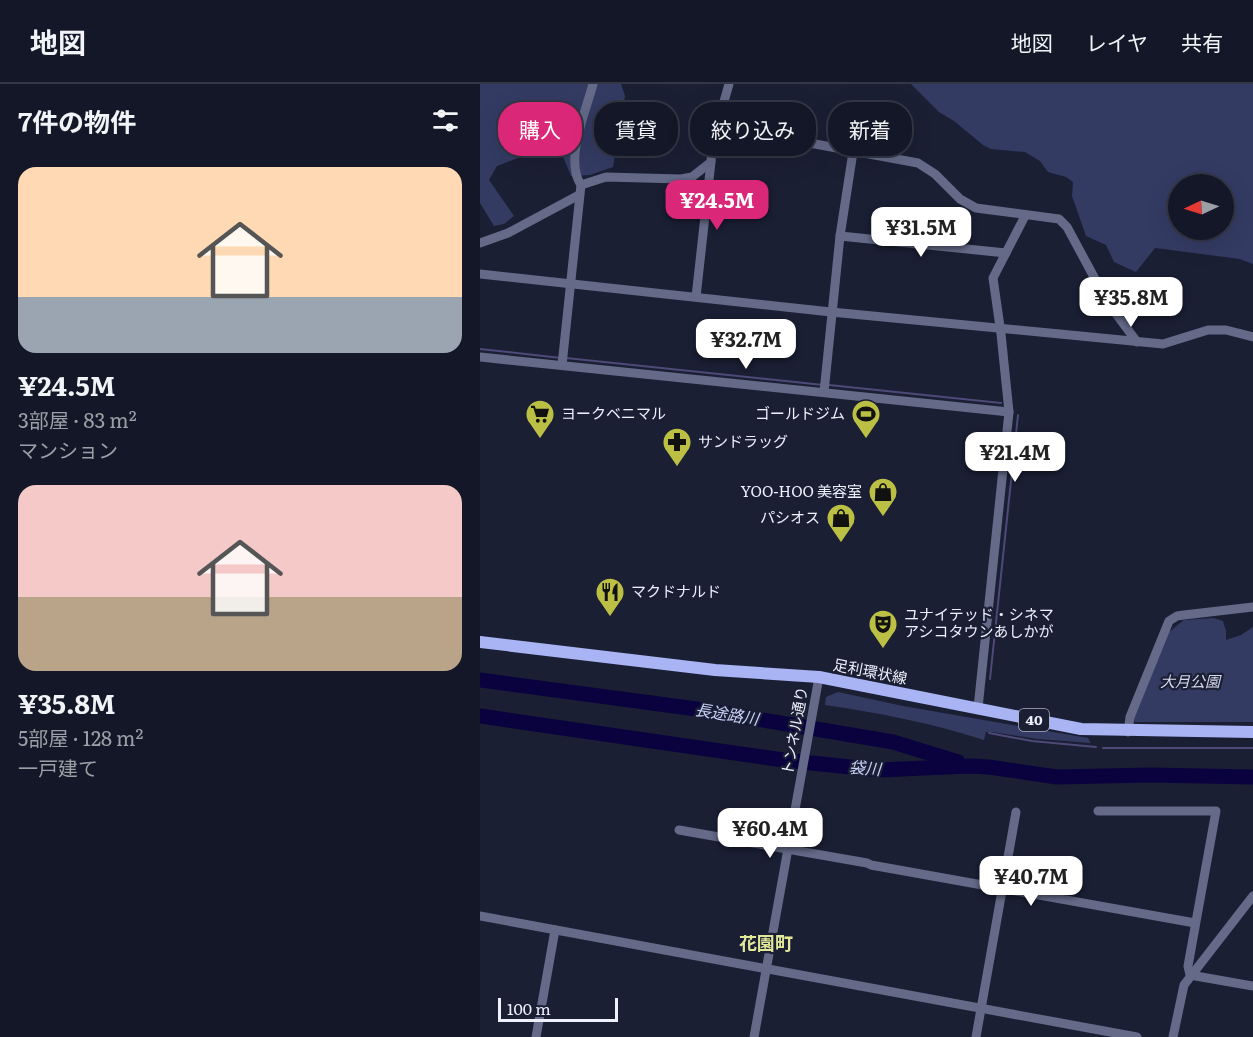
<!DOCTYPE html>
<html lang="ja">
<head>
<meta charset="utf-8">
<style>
  body { margin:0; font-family:Literata,"Noto Sans JP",serif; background:#212433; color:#f1f3f6; height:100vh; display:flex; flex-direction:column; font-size:22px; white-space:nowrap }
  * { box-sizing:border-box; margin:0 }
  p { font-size:20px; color:#9d9fa7 }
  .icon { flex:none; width:33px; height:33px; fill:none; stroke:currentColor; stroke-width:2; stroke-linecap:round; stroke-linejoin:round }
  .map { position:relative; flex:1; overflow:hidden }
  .sheet { display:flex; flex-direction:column; background:#141727; width:480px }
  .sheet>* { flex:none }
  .top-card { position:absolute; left:18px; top:18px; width:570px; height:54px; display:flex; gap:12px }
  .needle { width:39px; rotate:266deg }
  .buttons { position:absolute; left:688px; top:90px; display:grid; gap:12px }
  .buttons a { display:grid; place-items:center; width:66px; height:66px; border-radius:50%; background:#141727; box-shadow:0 6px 24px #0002,0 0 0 2px #333644; font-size:30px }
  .scale { position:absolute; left:18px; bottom:15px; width:120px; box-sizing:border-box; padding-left:6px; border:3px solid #eef0fd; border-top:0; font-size:16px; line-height:21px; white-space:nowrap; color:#eef0fd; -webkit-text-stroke:4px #1b1f34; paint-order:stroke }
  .price { position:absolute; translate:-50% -51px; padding:0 14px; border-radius:12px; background:#fff; color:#222; font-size:20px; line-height:39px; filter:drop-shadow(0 2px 3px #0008) }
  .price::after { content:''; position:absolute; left:50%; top:36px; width:18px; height:14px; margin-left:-9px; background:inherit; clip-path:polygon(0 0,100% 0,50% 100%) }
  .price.active { background:#db2777; color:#fff }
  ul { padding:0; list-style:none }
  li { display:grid; align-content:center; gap:12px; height:318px; padding:0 18px }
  li span { display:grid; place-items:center; height:186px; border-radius:18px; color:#555 }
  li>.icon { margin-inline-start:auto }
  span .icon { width:108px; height:108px; fill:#fffc; stroke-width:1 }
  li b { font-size:26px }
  h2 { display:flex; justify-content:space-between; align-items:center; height:72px; padding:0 18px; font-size:26px }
  .tag { padding:0 21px; border-radius:24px; background:#141727; box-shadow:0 6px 24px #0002,0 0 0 2px #333644; font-size:21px; line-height:54px }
  .tag.active { background:#db2777; color:#fff }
  header { display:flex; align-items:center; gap:36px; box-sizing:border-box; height:84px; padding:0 30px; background:#141727; border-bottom:2px solid #333644 }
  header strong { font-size:28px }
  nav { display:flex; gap:33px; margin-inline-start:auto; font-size:21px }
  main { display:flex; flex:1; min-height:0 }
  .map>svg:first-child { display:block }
</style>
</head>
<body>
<header>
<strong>地図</strong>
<nav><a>地図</a><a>レイヤ</a><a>共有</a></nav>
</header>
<main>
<section class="sheet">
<h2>7件の物件<svg class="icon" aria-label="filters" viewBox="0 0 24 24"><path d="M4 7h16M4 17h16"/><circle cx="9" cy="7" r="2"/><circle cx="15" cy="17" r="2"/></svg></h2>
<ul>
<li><span style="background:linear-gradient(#ffd9b3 70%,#9aa5b1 0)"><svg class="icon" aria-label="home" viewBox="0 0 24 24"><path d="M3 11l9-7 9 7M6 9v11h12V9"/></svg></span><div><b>¥24.5M</b><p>3部屋 · 83 m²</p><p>マンション</p></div></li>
<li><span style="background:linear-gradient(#f6c9c9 60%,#b9a48a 0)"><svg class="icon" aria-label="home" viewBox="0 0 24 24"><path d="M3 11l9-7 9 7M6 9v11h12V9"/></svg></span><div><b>¥35.8M</b><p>5部屋 · 128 m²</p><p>一戸建て</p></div></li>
</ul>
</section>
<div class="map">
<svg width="773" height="953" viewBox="0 0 773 953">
  <rect width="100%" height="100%" fill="#1b1f34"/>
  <g fill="#343b63" fill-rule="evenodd">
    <polygon points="0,0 141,0 145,12 133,83 110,91 91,92 80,65 64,64 17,82 9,96 34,132 24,140 14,142 0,119"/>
    <path d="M431 0H773V180L760 175 675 164 656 188 634 178 626 161 606 152 592 112 593 98 586 93 568 88 560 77 545 68 511 65 503 61 474 37 459 28ZM699 100H744V146H699Z"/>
    <polygon points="734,534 743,537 746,547 746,556 761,551 773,543 773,638 655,638 653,635 689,548 704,536"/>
    <path d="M358 608 423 622 608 654 611 659 558 655 512 648H506L504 656C452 639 399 629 345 621L346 613Z"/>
  </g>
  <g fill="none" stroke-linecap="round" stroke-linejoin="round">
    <g stroke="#4e4978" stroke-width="2">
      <polyline points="0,265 81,274"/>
      <polyline points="86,274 343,301"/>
      <polyline points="349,301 521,319"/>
      <polyline points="510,595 538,331"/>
      <polyline points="509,649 552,657 616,663"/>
      <polyline points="623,664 773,664"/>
    </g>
    <g stroke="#0a023f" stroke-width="15">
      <polyline points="0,596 224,626 413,658 478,678"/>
      <polyline points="0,632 303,676 399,686 490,682 509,683 577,693 670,691 773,693"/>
    </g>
    <g stroke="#646a88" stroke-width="9">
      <polyline points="237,54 243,51 250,51 335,60 438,79 455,90 480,115 496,124 579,135 587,143 628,219 657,258"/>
      <polyline points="101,101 126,93 201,95 212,93 231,78 232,65 237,54 237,42 249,0"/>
      <polyline points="360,152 526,169"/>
      <polyline points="0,159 28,149 99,111"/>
      <polyline points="0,190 351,228 683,260 728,246 746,246 773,253"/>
      <polyline points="216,213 231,78"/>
      <polyline points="0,273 529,328"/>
      <path d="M82 281 101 101C84 76 106 27 113 0"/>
      <polyline points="344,308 360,152 373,68"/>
      <polyline points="498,624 529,328 521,250 513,194 545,132"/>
      <polyline points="648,648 650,633 689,537 697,532 704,531 773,523"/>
      <polyline points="618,727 736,727 708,882 710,891 773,902"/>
      <polyline points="199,746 387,779 391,781 715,839"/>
      <polyline points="0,832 657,953"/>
      <polyline points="56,953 75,846"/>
      <polyline points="274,953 339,593"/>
      <polyline points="496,953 536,728"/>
      <polyline points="693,953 704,901 773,812"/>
    </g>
    <polyline stroke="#a8b4f3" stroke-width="12" points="0,558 235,586 339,593 601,645 773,648"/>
  </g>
  <defs>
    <g id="supermarket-pin" transform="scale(1.5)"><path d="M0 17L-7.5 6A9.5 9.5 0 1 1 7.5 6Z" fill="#bbc044" stroke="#1b1f34"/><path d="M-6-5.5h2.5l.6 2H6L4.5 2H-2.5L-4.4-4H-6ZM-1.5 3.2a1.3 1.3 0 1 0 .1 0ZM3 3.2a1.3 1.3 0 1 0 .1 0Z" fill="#111"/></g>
    <g id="stadium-pin" transform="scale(1.5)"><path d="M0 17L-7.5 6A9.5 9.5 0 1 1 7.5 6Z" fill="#bbc044" stroke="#1b1f34"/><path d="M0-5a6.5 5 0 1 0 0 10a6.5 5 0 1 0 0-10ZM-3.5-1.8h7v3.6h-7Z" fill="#111"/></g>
    <g id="pharmacy-pin" transform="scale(1.5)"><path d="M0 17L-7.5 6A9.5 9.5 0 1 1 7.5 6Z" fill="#bbc044" stroke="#1b1f34"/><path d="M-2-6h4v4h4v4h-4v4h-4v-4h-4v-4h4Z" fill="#111"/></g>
    <g id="shop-pin" transform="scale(1.5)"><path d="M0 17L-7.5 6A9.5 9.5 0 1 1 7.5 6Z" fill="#bbc044" stroke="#1b1f34"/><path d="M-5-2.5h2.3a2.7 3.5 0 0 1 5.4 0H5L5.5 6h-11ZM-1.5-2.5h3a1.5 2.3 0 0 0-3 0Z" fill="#111"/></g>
    <g id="restaurant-pin" transform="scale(1.5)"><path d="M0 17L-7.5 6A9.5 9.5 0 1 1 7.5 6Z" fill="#bbc044" stroke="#1b1f34"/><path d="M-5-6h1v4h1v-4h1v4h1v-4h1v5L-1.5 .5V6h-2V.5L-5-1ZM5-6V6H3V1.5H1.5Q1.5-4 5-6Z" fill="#111"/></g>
    <g id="theatre-pin" transform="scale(1.5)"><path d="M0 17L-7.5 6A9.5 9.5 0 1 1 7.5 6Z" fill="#bbc044" stroke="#1b1f34"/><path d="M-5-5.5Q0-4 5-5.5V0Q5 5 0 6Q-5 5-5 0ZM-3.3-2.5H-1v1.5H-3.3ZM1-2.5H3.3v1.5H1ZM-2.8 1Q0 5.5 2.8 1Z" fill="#111"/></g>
  </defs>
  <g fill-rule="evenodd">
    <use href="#supermarket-pin" x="60" y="330"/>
    <use href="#stadium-pin" x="386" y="330"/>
    <use href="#pharmacy-pin" x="197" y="358"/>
    <use href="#shop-pin" x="403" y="408"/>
    <use href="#shop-pin" x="361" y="434"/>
    <use href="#restaurant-pin" x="130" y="508"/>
    <use href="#theatre-pin" x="403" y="540"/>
  </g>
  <g text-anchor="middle" stroke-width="4.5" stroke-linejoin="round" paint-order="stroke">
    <rect fill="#1b1f34" stroke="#afb1c1" stroke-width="1.5" x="539" y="625" width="30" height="22" rx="4.5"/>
    <g font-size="14" font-weight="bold" fill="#eef0fd">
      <text x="554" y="641">40</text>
    </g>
    <g font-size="15" fill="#eef0fd" stroke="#1b1f34" text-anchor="start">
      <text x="81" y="335">ヨークベニマル</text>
      <text x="365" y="335" text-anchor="end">ゴールドジム</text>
      <text x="218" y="363">サンドラッグ</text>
      <text x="382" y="413" text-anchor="end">YOO-HOO 美容室</text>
      <text x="340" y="439" text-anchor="end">パシオス</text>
      <text x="151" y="513">マクドナルド</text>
      <text x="424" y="536">ユナイテッド・シネマ<tspan x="424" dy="17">アシコタウンあしかが</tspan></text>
    </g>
    <g font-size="15" fill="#eef0fd" stroke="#1b1f34">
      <text transform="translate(390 588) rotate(11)" y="5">足利環状線</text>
      <text transform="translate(315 647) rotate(-80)" y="5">トンネル通り</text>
    </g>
    <g font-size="15" font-style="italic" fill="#d6daee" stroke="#1b1f34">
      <text x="710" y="603">大月公園</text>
    </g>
    <g font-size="16" font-style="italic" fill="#cad3fa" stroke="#1b1f34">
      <text transform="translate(247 630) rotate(9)" y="6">長途路川</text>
      <text transform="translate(385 684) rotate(4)" y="6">袋川</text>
    </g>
    <g font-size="18" font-weight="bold" fill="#e2e799" stroke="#1b1f34">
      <text x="286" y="866">花園町</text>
    </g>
  </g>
</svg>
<div class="buttons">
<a><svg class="needle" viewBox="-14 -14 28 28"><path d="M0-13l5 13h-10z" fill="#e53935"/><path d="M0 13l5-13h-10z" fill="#9d9fa7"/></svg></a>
</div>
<div class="scale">100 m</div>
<b class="price active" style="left:237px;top:147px">¥24.5M</b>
<b class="price" style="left:441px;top:174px">¥31.5M</b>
<b class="price" style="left:651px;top:244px">¥35.8M</b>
<b class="price" style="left:266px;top:286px">¥32.7M</b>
<b class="price" style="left:535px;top:399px">¥21.4M</b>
<b class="price" style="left:290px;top:775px">¥60.4M</b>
<b class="price" style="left:551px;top:823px">¥40.7M</b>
<div class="top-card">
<a class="tag active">購入</a>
<a class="tag">賃貸</a>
<a class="tag">絞り込み</a>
<a class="tag">新着</a>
</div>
</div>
</main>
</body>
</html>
